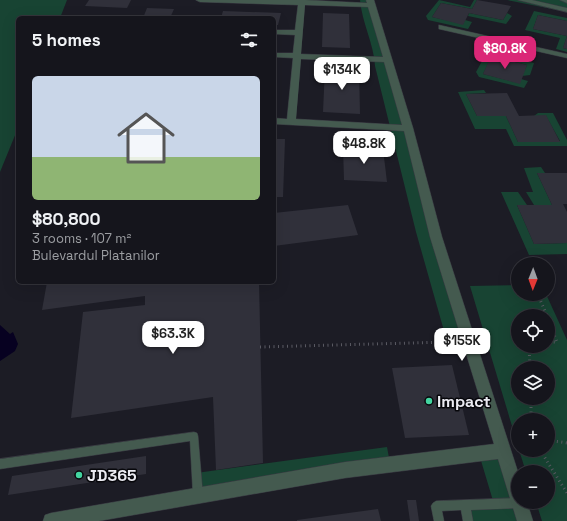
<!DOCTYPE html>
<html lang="en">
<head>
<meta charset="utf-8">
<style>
  body { margin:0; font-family:"Space Grotesk",sans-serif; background:#1e1e25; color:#f1f3f6; height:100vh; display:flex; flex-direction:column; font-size:15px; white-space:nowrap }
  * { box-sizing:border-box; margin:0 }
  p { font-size:13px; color:#9d9fa3 }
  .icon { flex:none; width:22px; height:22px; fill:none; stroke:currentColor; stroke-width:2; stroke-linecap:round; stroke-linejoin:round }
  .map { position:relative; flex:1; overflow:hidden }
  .side { position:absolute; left:16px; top:16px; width:260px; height:268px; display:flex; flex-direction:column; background:#15151c; border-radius:6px; box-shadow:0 4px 16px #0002,0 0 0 1px #34343b }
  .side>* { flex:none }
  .needle { width:26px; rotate:181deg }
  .fabs { position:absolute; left:511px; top:257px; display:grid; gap:8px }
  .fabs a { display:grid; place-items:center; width:44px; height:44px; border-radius:50%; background:#15151c; box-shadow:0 4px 16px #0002,0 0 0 1px #34343b; font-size:20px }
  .price { position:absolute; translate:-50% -34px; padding:0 9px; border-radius:8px; background:#fff; color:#222; font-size:13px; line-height:26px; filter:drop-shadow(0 1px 2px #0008) }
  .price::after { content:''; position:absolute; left:50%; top:24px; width:12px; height:9px; margin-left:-6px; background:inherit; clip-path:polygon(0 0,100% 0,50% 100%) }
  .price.current { background:#db2777; color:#fff }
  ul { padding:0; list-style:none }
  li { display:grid; align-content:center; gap:8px; height:212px; padding:0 16px }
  li span { display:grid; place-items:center; height:124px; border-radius:6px; color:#555 }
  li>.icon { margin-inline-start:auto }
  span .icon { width:72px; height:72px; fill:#fffc; stroke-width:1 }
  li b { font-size:17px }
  h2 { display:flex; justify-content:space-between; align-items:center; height:48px; padding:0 16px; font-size:17px }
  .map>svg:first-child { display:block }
</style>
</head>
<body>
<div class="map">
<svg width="567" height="521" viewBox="0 0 567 521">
  <rect width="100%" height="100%" fill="#1c1c25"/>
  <g fill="#184433" fill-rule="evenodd">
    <polygon points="0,0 67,0 60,18 18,18 18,128 0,172"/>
    <path d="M360 0H370L472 351 450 352 416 232 375 66C374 44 362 23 360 0Z"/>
    <polygon points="439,0 470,7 474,0 477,0 472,9 441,3 432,17 463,24 465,20 472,22 468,29 428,20 426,16"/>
    <polygon points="507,0 567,0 567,12"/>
    <polygon points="534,11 567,18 567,21 538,15 533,29 567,36 563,48 567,49 567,52 556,49 560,38 525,30"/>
    <polygon points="469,13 503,20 507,13 512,16 506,24 468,16"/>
    <polygon points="487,52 534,63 530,75 522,76 527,65 492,56 483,74 519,83 521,79 528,81 524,88 479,77 476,72"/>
    <polygon points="484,90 486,93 466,94 477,116 506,116 518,142 560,141 546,116 534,116 538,113 553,113 567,140 567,146 514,146 506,129 475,129 458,92"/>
    <polygon points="541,167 545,173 537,173 552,205 534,205 526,192 533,192 524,168"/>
    <polygon points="501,192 518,192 527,205 517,205 534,244 567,243 567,254 529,255"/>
    <path d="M518 285V294H546L567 340V521H542L536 502H548V472H526L519 450H548V420H518V446L470 286ZM518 316H548V346H518ZM518 368H548V398H518Z"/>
    <polygon points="387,447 390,463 198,496 196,473"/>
    <polygon points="503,451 525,521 468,521 465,506 494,504 479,454"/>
  </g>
  <polygon fill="#070121" points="0,325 10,334 13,332 18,344 15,351 0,361"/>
  <g fill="#30303a">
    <polygon points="89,0 131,0 127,8 85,6"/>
    <polygon points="477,0 511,6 503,20 469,13 463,25 432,17 441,3 472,9"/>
    <polygon points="147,8 174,9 170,18 143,18"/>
    <polygon points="223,11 281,13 278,25 274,25 274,18 221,18"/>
    <polygon points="323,13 349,14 350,48 322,47"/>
    <polygon points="538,15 567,21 567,49 563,48 567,36 533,29"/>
    <polygon points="491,56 527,65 520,84 483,74"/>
    <polygon points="325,68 359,69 360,114 323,112"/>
    <polygon points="507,93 519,116 546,115 560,142 518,142 506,116 477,116 466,94"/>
    <polygon points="274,139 285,139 283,197 274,197"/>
    <polygon points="343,148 383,149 387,182 344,180"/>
    <polygon points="537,173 567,173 567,204 563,204 567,212 567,243 534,244 517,205 552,205"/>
    <polygon points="348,205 358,235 274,246 274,213"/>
    <polygon points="47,282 259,282 263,463 216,470 213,397 71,418 83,312 145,305 145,296 42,310"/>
    <polygon points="452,365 469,435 405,438 392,368"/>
    <polygon points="146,456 146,474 8,495 12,476"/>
    <polygon points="407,500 416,500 419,521 410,521"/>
    <polygon points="378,509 381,521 297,521 297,520"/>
  </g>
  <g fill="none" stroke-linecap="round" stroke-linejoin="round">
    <g stroke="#393942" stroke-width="1">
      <g id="lane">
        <polygon points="194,432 197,433 198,436 203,496 201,499 198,501 195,499 193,496 190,441 0,469 0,459"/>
        <polygon points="518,498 518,502 524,502 523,506 520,508 471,510 473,521 463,521 461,510 442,511 444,521 434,521 431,506 433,503 436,501"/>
      </g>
    </g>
    <g stroke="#393942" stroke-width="1">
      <g id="street">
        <path d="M196 0H306L367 3 366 0H374L413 128 442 237 518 472V502H527L533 521H517L498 459 345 478 99 521H43L45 515 51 513 345 462 494 444 430 237 404 131 274 124V118L287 119 293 58 274 57V53H293L295 35 274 34V30H295L298 5 200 2ZM305 5 368 7 383 57 301 54ZM301 59 384 62 402 125 296 119Z"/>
        <polygon points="518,0 532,0 567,8 567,12"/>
        <polygon points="560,0 567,0 567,3"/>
        <polygon points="439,25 567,54 567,58 439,29"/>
      </g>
    </g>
    <polyline stroke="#5a5a63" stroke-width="2.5" stroke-dasharray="1 3" stroke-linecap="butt" points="538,294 540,298"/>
    <g stroke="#5a5a63" stroke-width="3" stroke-dasharray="1 3.5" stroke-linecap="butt">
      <polyline points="539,297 547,316"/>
      <polyline points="548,319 557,342 548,342"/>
      <polyline points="529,346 530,368"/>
      <polyline points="260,347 448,342"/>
      <polyline points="531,398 531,420"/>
      <polyline points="548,440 567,443"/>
      <polyline points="540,450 567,493"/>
    </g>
    <use href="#lane" fill="#445a4f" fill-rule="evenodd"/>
    <use href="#street" fill="#445a4f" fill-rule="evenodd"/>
  </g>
  <g fill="#43d4a0" stroke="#07070b" stroke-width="1.5">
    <circle cx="429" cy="401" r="4"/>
    <circle cx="79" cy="475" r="4"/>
  </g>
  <g text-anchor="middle" stroke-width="3" stroke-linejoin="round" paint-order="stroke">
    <g font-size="16" font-weight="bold" fill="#ebebf2" stroke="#07070b" text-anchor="start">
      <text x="437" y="407">Impact</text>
      <text x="87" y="481">JD365</text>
    </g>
  </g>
</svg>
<div class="fabs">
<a><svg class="needle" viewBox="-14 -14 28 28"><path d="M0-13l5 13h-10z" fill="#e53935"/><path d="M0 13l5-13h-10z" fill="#9d9fa3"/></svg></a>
<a><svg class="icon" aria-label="locate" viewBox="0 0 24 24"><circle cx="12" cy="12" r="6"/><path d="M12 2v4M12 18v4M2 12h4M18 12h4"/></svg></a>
<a><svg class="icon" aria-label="layers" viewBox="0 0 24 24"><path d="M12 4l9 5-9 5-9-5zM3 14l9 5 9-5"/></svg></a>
<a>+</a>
<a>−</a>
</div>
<b class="price current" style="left:505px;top:70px">$80.8K</b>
<b class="price" style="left:342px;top:91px">$134K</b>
<b class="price" style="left:364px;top:165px">$48.8K</b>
<b class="price" style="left:173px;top:355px">$63.3K</b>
<b class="price" style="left:462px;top:362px">$155K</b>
<section class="side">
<h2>5 homes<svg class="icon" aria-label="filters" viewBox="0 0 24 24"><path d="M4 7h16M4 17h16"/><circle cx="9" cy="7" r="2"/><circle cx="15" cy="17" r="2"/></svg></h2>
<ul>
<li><span style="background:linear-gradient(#c9d6e8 65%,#8fb573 0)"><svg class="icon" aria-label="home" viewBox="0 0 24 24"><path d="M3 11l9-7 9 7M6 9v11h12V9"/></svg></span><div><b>$80,800</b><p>3 rooms · 107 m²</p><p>Bulevardul Platanilor</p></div></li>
</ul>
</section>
</div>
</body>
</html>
